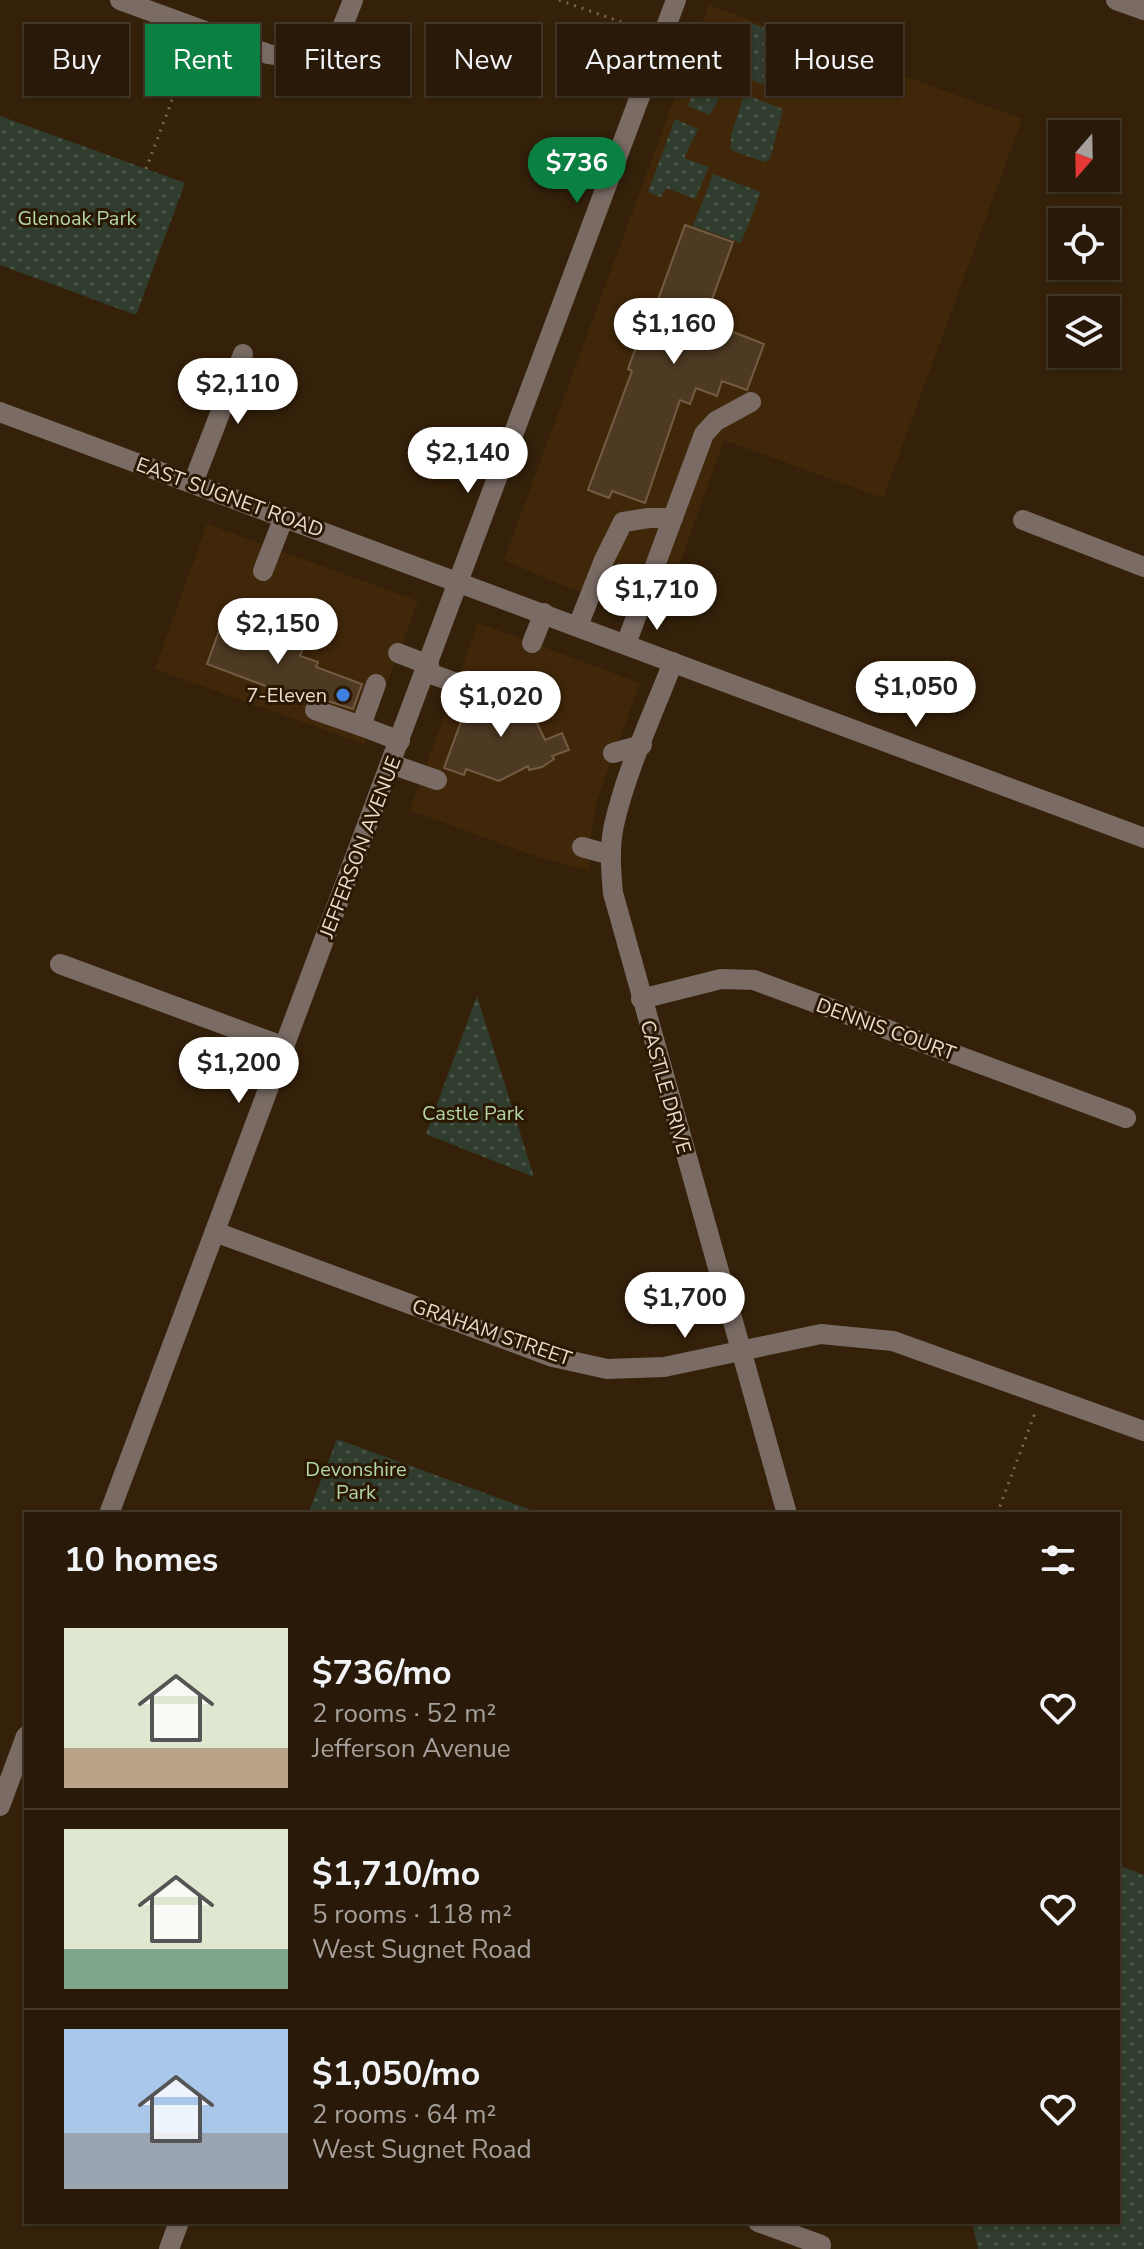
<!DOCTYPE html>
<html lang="en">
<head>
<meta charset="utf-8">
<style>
  body { margin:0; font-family:"Nunito Sans",sans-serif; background:#342616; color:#f1f3f6; height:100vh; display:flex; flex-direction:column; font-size:30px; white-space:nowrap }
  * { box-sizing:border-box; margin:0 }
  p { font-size:26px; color:#a5a09c }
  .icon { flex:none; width:44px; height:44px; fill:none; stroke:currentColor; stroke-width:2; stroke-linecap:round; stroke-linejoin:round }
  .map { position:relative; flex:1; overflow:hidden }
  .sheet { position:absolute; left:24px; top:1512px; width:1096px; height:712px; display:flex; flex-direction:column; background:#281908; border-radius:0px; box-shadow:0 2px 6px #0004,0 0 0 2px #443829 }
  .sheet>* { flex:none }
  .hud { position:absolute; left:24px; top:24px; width:1096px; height:72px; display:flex; gap:16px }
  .needle { width:52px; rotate:200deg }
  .tools { position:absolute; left:1048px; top:120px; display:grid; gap:16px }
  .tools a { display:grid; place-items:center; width:72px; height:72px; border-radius:0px; background:#281908; box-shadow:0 2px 6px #0004,0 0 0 2px #443829; font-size:40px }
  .price { position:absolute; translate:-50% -68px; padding:0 18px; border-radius:28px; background:#fff; color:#222; font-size:26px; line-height:52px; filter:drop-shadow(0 2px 4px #0008) }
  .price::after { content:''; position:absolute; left:50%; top:48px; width:24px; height:18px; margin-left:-12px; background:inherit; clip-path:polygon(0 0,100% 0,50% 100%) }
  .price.active { background:#0b8043; color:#fff }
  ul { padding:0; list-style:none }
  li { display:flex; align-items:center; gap:24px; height:200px; padding:0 40px }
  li+li { border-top:2px solid #443829 }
  li span { display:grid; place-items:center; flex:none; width:224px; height:160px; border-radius:0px; color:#555 }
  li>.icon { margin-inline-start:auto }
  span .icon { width:96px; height:96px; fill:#fffc; stroke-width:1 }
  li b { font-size:34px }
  h2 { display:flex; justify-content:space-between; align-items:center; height:96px; padding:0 40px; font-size:34px }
  .pill { padding:0 28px; border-radius:0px; background:#281908; box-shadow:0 2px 6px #0004,0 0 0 2px #443829; font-size:28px; line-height:72px }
  .pill.active { background:#0b8043; color:#fff }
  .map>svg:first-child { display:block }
</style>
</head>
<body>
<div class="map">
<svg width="1144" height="2249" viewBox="0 0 1144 2249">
  <defs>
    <pattern id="grass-dots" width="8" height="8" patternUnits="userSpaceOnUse" patternTransform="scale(2)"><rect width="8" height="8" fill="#303c2d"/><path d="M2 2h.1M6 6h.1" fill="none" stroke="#4e584a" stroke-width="1.8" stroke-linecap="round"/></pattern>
  </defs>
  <rect width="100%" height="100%" fill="#35210a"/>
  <g fill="#402709">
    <polygon points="709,5 1022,119 883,498 724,440 659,621 557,583 504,560"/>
    <polygon points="207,524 418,601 364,744 155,669"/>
    <polygon points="478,623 640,683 597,800 589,849 589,871 529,854 410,810"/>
  </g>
  <g fill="url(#grass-dots)">
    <polygon points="745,21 801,41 797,53 815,60 799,98 752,80 747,88 731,85 742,54 736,52"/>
    <polygon points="698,66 722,73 726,77 716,105 709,115 688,106 694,89 691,86"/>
    <polygon points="744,94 783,109 770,159 764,162 731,150 731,136"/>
    <polygon points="0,116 185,183 136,315 0,265"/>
    <polygon points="675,119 698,129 684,158 709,167 695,199 666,188 661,197 648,192"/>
    <polygon points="713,174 761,192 741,243 693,226"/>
    <polygon points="477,996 534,1177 426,1134"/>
    <polygon points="337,1439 542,1514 308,1514"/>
    <polygon points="1118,1865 1144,1875 1144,2249 978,2249 972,2222 1118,2222"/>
  </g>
  <g fill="#4e3922" stroke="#735c44" stroke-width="2">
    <polygon points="685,225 733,242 710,305 716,307 712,318 730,325 728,330 764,344 747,390 722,381 717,396 696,388 690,404 680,400 645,503 612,491 609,498 588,490 632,371 628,369 647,317 651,319"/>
    <polygon points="228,620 303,648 300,656 318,662 316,667 362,684 353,709 318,698 306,701 207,664 222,623 227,625"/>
    <polygon points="520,688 545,740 562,733 569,750 552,756 554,759 542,767 529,770 528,766 499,781 466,769 464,775 444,768 470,697 487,703"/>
  </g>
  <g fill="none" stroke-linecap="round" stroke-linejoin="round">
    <g stroke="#796754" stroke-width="3" stroke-dasharray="2 6" stroke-linecap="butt">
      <polyline points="559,0 644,30"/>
      <polyline points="146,169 192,47"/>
      <polyline points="997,1514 1035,1413"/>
    </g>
    <g stroke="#7a6c65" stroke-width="20">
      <polyline points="120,0 268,54 297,59 324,50 340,33 353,0"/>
      <polyline points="1116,0 1144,10"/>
      <polyline points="0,412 1144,838"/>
      <polyline points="193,483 243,354"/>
      <polyline points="1023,520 1144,567"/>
      <polyline points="263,571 284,517"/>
      <polyline points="578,626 604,560 623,522 649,518 673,518"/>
      <polyline points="532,643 544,613"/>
      <polyline points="626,644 704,434 716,421 751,402"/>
      <polyline points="398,653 429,665"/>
      <path d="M673 662C653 714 626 771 614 825 609 848 611 871 613 893L787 1514"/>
      <polyline points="426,672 456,683"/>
      <polyline points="376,684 361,726 400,741"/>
      <polyline points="315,710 361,726"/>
      <polyline points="613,753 642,745"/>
      <polyline points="391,764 437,780"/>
      <polyline points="582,847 611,855"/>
      <polyline points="60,964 285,1047"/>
      <polyline points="641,999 721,979 754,980 1126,1118"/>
      <polyline points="215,1232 553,1357 607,1369 664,1367 821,1334 893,1341 1144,1431"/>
      <polyline points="109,1514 676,0"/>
      <polyline points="0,1806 26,1736"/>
      <polyline points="758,2222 821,2245"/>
      <polyline points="169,2249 179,2222"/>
    </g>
  </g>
  <circle fill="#3f7fe0" stroke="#2b1802" stroke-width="3" cx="343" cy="695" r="8"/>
  <g text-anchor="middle" stroke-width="6" stroke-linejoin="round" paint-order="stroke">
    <g font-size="20" fill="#b3d5aa" stroke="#2b1802">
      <text x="77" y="225">Glenoak Park</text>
      <text x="473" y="1120">Castle Park</text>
      <text x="356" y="1476">Devonshire<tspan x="356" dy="23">Park</tspan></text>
    </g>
    <g font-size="20" fill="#e9dbce" stroke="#2b1802">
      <text transform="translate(230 497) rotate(20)" y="7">EAST SUGNET ROAD</text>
      <text transform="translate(360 847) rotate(-69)" y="7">JEFFERSON AVENUE</text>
      <text transform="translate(886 1029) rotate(20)" y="7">DENNIS COURT</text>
      <text transform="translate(666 1087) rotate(74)" y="7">CASTLE DRIVE</text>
      <text transform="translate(492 1332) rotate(19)" y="7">GRAHAM STREET</text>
    </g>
    <g font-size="20" fill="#e9dbce" stroke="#2b1802" text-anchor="end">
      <text x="327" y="702">7-Eleven</text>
    </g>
  </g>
</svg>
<div class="tools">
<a><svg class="needle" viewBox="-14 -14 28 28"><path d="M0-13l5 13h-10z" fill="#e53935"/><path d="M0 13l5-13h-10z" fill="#a5a09c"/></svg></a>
<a><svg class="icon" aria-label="locate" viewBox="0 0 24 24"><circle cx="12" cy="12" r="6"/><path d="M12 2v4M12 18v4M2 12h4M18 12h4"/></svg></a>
<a><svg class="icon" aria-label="layers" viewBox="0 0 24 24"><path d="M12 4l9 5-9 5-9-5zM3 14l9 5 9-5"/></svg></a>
</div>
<b class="price active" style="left:577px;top:205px">$736</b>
<b class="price" style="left:674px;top:366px">$1,160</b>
<b class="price" style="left:238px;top:426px">$2,110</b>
<b class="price" style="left:468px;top:495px">$2,140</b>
<b class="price" style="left:657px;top:632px">$1,710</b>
<b class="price" style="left:278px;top:666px">$2,150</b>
<b class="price" style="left:916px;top:729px">$1,050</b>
<b class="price" style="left:501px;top:739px">$1,020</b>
<b class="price" style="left:239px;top:1105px">$1,200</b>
<b class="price" style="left:685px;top:1340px">$1,700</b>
<div class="hud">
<a class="pill">Buy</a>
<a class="pill active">Rent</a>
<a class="pill">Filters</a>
<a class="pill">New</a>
<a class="pill">Apartment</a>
<a class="pill">House</a>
</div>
<section class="sheet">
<h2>10 homes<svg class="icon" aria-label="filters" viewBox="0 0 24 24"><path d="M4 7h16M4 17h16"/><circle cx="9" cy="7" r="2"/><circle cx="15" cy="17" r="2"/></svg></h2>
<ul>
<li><span style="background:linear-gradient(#dfe7d0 75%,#b9a48a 0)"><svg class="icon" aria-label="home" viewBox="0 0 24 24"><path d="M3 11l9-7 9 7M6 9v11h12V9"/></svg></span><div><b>$736/mo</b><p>2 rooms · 52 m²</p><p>Jefferson Avenue</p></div><svg class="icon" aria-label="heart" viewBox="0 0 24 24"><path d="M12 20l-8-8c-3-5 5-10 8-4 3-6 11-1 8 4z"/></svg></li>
<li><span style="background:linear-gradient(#dfe7d0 75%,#7fa58c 0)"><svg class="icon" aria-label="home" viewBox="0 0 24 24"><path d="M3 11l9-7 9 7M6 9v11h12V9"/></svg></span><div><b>$1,710/mo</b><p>5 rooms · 118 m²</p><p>West Sugnet Road</p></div><svg class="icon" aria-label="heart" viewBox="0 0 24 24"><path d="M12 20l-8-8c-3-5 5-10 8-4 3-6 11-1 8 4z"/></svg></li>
<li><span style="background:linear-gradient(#a9c7e8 65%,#9aa5b1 0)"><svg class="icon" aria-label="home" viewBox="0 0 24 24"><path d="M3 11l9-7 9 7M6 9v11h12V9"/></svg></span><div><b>$1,050/mo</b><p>2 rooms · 64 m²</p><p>West Sugnet Road</p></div><svg class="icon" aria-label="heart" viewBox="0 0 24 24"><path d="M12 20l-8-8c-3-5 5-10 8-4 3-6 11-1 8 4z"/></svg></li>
</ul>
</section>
</div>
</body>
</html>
